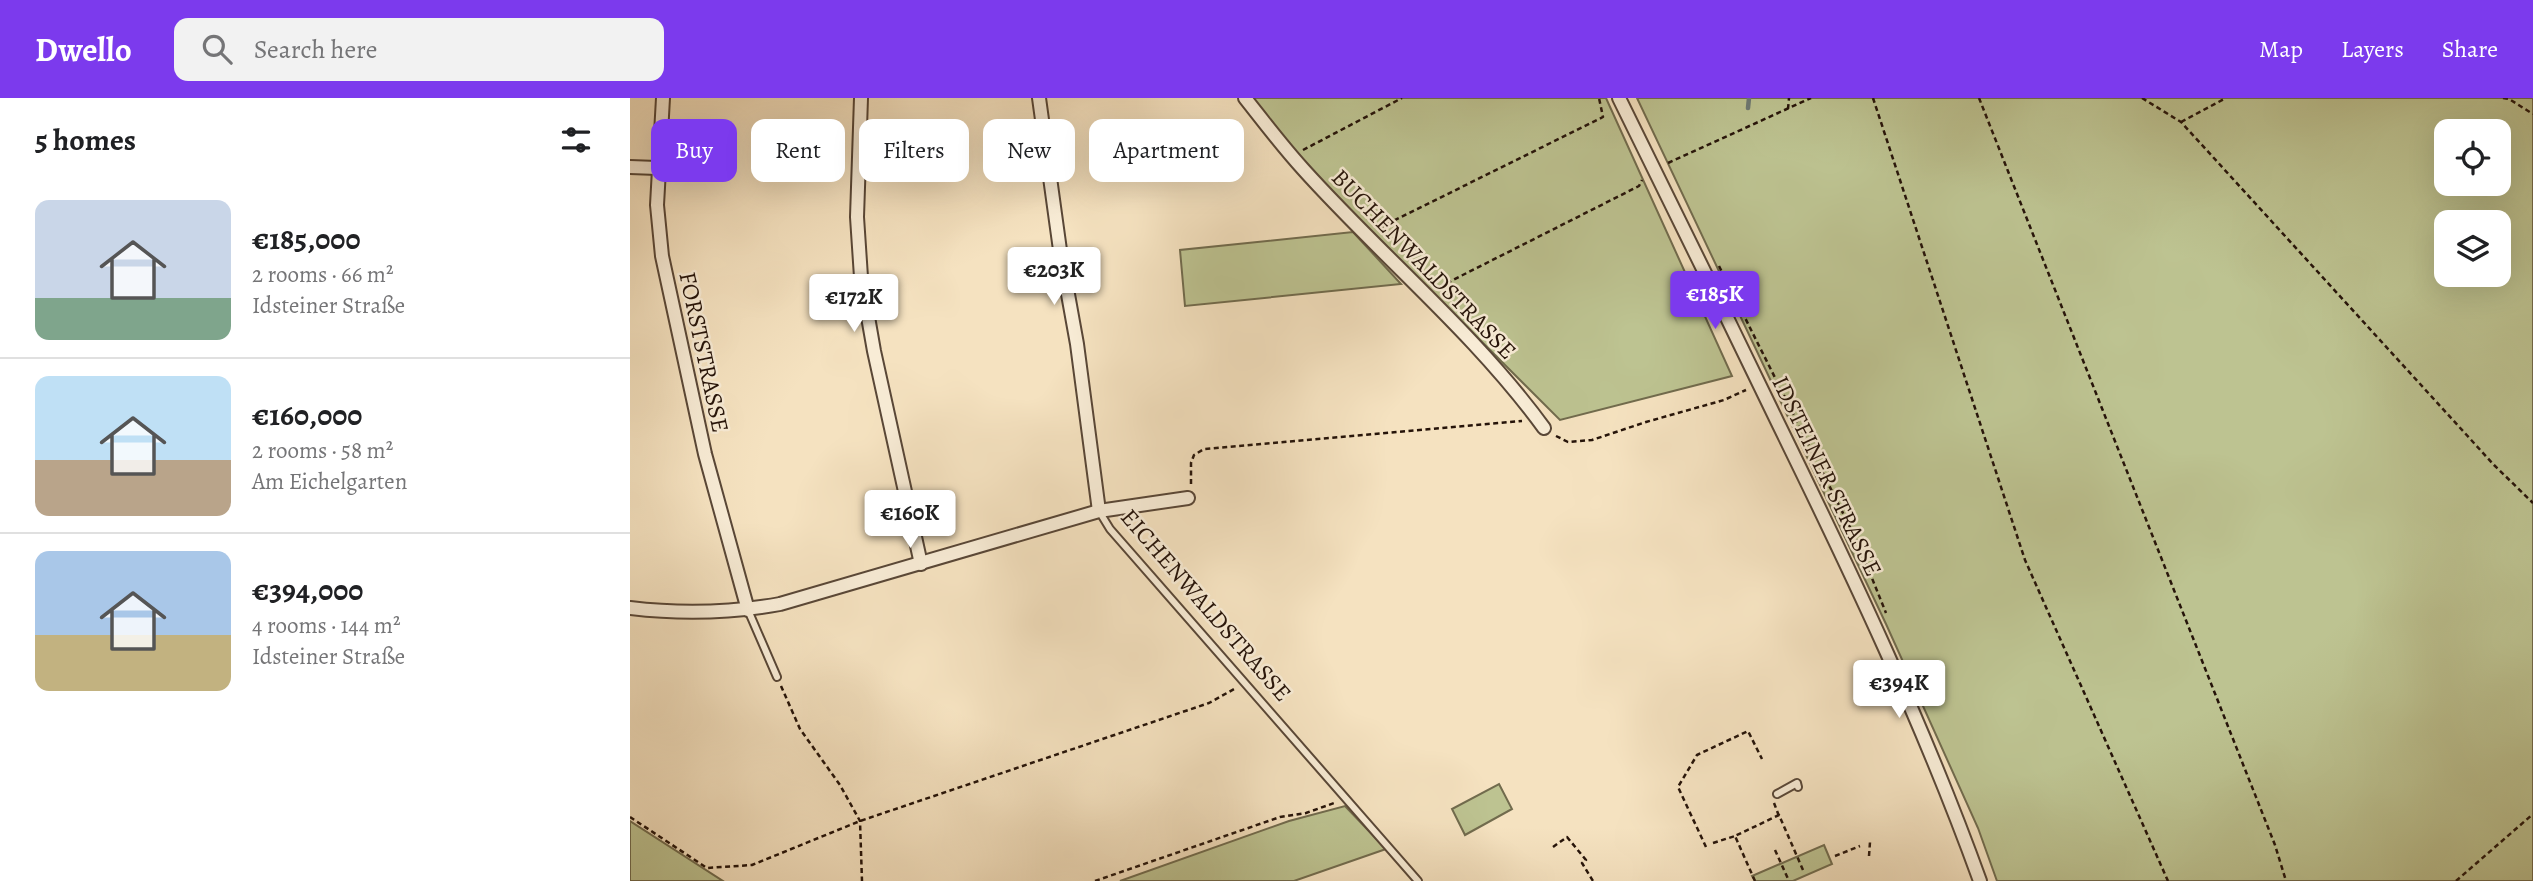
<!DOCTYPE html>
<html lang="en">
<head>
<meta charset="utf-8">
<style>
  body { margin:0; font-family:Alegreya,serif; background:#f2f2f2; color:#202124; height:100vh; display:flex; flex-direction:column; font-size:26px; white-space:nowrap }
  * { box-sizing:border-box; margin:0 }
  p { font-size:23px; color:#757577 }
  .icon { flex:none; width:38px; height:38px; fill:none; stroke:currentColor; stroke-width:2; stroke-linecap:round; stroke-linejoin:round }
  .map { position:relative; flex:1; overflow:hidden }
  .sheet { display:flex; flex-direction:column; background:#fff; width:630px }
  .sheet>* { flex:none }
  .banner { position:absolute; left:21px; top:21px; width:665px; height:63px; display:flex; gap:14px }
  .fabs { position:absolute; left:1804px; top:21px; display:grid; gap:14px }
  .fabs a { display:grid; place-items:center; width:77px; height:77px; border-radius:14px; background:#fff; box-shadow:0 7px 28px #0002; font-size:35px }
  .price { position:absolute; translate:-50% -60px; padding:0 16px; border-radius:7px; background:#fff; color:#222; font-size:23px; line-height:46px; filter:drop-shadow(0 2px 4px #0008) }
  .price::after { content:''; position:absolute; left:50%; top:42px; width:21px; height:16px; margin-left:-10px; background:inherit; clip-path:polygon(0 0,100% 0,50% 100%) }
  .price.current { background:#7c3aed; color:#fff }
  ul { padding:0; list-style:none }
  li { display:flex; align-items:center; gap:21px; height:175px; padding:0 35px }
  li+li { border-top:2px solid #e0e0e0 }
  li span { display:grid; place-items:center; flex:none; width:196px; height:140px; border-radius:14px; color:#555 }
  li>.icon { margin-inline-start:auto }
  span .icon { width:84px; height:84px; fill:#fffc; stroke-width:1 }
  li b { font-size:30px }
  h2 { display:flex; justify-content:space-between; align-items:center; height:84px; padding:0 35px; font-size:30px }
  .pill { padding:0 24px; border-radius:14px; background:#fff; box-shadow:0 7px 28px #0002; font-size:24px; line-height:63px }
  .pill.current { background:#7c3aed; color:#fff }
  header { display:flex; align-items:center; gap:42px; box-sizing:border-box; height:98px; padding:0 35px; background:#7c3aed; color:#fff }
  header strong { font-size:33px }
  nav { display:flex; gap:38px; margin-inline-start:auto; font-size:24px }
  .search { width:490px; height:63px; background:#f2f2f2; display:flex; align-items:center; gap:18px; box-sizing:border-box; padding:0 24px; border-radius:14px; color:#757577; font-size:26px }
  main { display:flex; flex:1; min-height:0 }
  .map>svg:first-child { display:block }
</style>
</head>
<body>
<header>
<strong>Dwello</strong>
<div class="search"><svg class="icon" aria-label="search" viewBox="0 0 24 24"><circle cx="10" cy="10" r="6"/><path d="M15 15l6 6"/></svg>Search here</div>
<nav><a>Map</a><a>Layers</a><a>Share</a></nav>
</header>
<main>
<section class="sheet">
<h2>5 homes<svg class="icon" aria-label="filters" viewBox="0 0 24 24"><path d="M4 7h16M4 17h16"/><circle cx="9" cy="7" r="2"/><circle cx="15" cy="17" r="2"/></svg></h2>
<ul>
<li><span style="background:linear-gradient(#c9d6e8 70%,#7fa58c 0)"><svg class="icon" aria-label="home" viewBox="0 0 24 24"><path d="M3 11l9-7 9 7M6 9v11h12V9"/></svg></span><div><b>€185,000</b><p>2 rooms · 66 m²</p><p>Idsteiner Straße</p></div></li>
<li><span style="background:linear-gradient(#bfe0f5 60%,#b9a48a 0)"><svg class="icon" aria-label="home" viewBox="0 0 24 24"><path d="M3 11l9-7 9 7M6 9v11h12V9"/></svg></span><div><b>€160,000</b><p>2 rooms · 58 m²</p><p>Am Eichelgarten</p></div></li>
<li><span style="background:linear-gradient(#a9c7e8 60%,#c2b280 0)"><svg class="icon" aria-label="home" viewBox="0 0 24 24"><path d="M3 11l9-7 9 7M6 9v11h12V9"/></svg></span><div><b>€394,000</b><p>4 rooms · 144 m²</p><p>Idsteiner Straße</p></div></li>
</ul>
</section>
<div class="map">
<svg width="1903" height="783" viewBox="0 0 1903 783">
  <rect width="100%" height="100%" fill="#f5e2c0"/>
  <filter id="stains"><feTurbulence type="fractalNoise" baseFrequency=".00286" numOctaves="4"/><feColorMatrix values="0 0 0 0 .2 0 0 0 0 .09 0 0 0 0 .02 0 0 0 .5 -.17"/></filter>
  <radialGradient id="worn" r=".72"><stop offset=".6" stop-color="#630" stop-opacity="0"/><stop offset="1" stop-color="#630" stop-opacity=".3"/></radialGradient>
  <g fill="#bdc391" stroke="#716b4d" stroke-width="2" fill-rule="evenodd">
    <polygon points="623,0 976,0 1102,278 930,322 674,66"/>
    <path d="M1007 0H1903V783H1367L1348 730 1256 526ZM1816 33H1869V86H1816ZM1816 124H1869V177H1816Z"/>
    <polygon points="723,134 771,186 555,208 550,152"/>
    <polygon points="869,686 882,711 835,737 822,711"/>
    <polygon points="715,708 756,751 664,783 490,783 659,723"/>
    <polygon points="0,723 93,783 0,783"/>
    <polygon points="1194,747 1202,766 1163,783 1125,783 1122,778"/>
  </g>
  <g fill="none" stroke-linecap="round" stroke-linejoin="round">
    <polyline stroke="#6d7973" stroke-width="4.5" points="1118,10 1119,0"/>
    <g stroke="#594737" stroke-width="10">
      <g id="service">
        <polyline points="469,413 480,431 788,783"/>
        <polyline points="118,512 147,579"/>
        <polyline points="1147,696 1167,685 1168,689"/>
      </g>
    </g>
    <g stroke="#594737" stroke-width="16">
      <g id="minor">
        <polyline points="33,0 27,107 32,158 75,356 118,512"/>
        <polyline points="231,0 227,119 231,179 244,253 291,466"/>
        <polyline points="409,0 430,152 447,246 469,413"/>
        <path d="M615 0C634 24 652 48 673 71 752 159 844 234 914 330"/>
        <path d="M989 0C1042 107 1095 215 1147 323 1221 474 1293 625 1350 783"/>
        <polyline points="0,69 27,70"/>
        <path d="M0 510C50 516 100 515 150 506L469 413 558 400"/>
      </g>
    </g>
    <g stroke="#251309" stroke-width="2.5" stroke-dasharray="5 3.5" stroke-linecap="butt">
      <polyline points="1243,0 1395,462 1538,783"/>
      <polyline points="1349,0 1645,747 1656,783"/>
      <polyline points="1512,0 1551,24 1864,367 1903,405"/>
      <polyline points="1873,0 1879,1 1903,16"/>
      <polyline points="1158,11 1159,0"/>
      <polyline points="1551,24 1596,0"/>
      <polyline points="673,52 772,0"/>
      <polyline points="1038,65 1181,0"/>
      <polyline points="749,130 973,19 969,0"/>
      <polyline points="1089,168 1227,443 1256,515"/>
      <polyline points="809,189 1009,88 1012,82"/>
      <polyline points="926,338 938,344 962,342 1016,324 1094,302 1116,292"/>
      <polyline points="561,386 561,365 564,357 574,351 892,323"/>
      <polyline points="151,588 170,631 210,687 230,723 232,783"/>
      <polyline points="1144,705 1149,718"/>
      <polyline points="0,719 77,770 122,767 230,723 579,605 606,590"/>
      <polyline points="1083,745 1105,738"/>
      <polyline points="923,749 937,739 956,762 952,765 963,783"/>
      <polyline points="1076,749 1048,689 1067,657 1118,633 1132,661"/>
      <polyline points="1145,752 1159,783"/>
      <polyline points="1205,758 1230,748"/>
      <polyline points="1239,758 1240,744"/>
      <polyline points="465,783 650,719 676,715 707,704"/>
      <polyline points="1125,783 1105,738 1149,717 1173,772"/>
      <polyline points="1826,783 1903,716"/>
    </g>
    <use href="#service" stroke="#f8ecd6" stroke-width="6"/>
    <use href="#minor" stroke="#f8ecd6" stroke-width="12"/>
  </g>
  <g text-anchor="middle" stroke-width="5" stroke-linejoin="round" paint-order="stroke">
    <g font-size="24" fill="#251309" stroke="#f8ecd6">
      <text transform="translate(794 166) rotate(46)" y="8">BUCHENWALDSTRASSE</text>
      <text transform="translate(74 254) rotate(78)" y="8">FORSTSTRASSE</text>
      <text transform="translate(1197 378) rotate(64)" y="8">IDSTEINER STRASSE</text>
      <text transform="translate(576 507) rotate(49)" y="8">EICHENWALDSTRASSE</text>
    </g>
  </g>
  <rect width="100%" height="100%" filter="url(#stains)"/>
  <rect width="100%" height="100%" fill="url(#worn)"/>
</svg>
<div class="fabs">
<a><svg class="icon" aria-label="locate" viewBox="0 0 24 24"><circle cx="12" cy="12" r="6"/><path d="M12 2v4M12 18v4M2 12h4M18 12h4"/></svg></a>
<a><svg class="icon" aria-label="layers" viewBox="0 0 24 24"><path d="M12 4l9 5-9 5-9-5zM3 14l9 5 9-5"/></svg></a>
</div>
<b class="price" style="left:424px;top:209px">€203K</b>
<b class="price current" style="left:1085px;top:233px">€185K</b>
<b class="price" style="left:224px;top:236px">€172K</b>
<b class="price" style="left:280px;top:452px">€160K</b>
<b class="price" style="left:1269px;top:622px">€394K</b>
<div class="banner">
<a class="pill current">Buy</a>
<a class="pill">Rent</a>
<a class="pill">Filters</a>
<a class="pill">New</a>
<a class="pill">Apartment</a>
</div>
</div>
</main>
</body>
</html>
